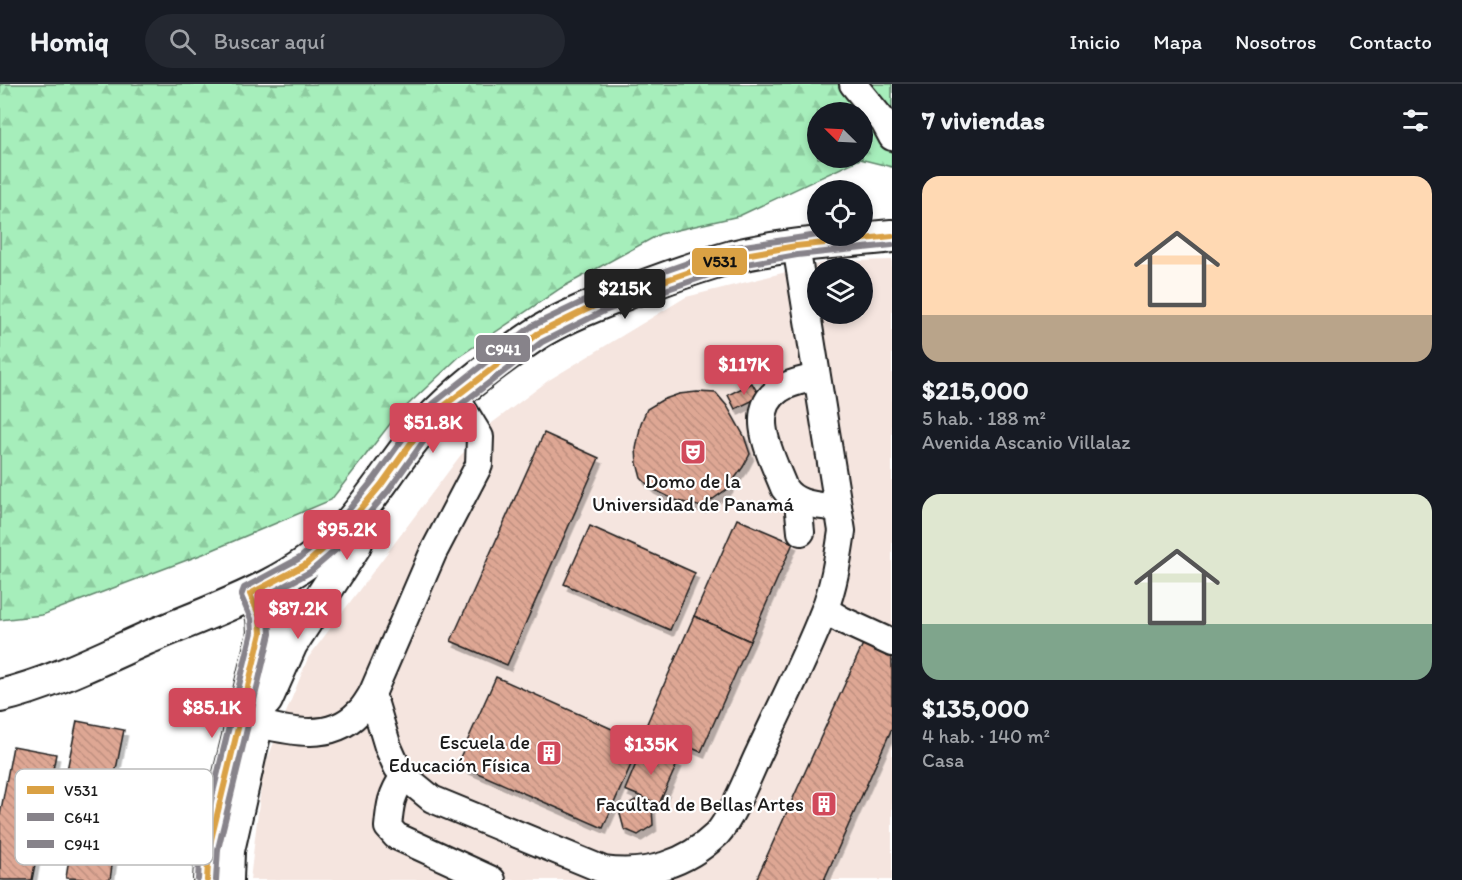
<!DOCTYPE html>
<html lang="es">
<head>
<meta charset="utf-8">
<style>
  body { margin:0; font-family:Itim,sans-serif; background:#242831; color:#f1f3f6; height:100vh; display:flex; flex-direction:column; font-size:22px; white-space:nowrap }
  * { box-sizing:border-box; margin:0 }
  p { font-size:20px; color:#9ea1a6 }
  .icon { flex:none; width:33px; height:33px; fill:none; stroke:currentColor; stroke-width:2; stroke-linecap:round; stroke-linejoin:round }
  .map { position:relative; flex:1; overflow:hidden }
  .drawer { display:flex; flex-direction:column; background:#171b24; width:570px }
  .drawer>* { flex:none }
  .needle { width:39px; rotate:294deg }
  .buttons { position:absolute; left:807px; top:18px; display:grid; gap:12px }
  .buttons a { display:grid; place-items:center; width:66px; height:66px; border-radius:50%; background:#171b24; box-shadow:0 3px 9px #0003; font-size:30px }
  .price { position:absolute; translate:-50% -51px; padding:0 14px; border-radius:6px; background:#d1495b; color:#fff; font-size:20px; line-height:39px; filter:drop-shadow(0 2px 3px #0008) }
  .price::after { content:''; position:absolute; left:50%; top:36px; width:18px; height:14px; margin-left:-9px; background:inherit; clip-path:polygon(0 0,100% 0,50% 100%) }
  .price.current { background:#222; color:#fff }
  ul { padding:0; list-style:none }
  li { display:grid; align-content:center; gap:12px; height:318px; padding:0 30px }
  li span { display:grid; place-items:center; height:186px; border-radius:18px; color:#555 }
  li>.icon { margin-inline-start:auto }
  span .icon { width:108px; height:108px; fill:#fffc; stroke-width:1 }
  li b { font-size:26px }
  h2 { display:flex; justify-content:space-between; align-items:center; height:72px; padding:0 30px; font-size:26px }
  header { display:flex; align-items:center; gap:36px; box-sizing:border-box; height:84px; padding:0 30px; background:#171b24; border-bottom:2px solid #363941 }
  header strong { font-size:28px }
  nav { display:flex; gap:33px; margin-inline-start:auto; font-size:21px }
  .search { width:420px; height:54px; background:#242831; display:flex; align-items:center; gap:15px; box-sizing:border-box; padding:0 21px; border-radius:33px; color:#9ea1a6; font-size:22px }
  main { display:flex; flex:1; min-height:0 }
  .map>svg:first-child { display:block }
</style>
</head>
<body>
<header>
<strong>Homiq</strong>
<div class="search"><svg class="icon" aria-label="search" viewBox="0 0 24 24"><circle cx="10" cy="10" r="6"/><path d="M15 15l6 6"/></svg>Buscar aquí</div>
<nav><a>Inicio</a><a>Mapa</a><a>Nosotros</a><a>Contacto</a></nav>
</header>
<main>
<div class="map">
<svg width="892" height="796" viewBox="0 0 892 796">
  <defs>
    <pattern id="forest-firs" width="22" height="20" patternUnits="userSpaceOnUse" patternTransform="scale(1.5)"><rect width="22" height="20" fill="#a6eebb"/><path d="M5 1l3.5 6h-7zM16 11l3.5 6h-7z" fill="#8ecca0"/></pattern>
    <pattern id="building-back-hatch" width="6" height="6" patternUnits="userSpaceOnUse" patternTransform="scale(1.5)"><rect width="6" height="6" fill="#dea794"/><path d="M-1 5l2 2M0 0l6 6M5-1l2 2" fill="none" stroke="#be8f7f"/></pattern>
    <filter id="shadow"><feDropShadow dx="3.5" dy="6" stdDeviation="0" flood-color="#0004"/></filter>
  </defs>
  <rect width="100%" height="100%" fill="#fff"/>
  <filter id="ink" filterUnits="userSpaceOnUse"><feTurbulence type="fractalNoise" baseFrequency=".0167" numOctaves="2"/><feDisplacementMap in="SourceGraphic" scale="12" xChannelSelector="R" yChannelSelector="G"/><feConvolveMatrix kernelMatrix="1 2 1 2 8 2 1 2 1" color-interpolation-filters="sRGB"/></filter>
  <g filter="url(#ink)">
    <path fill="#f5e5df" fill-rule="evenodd" d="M892 176V796H250L263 686 308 574 460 372 492 339 549 296 686 213 827 178ZM818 184H862V230H818Z"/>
    <path fill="url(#forest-firs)" stroke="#61856c" stroke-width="1.5" fill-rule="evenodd" d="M0 0H892V83L860 75 739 132 660 150 561 204 460 272 397 331 331 416 203 470 42 531 0 536ZM818 28H862V74H818Z"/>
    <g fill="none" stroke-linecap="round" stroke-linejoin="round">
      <g stroke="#4e6474" stroke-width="1.5">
        <polygon points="78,717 142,727 144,730 140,750 137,752 73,741 72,738 75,719"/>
        <polygon points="84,725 133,733 135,736 134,741 131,743 83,735 80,732 81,727"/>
      </g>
    </g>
    <g fill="url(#building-back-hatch)" stroke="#1c1c1c" stroke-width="1.5" filter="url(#shadow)">
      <polygon points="752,299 760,313 735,325 728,311"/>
      <polygon points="697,308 716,309 727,322 744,352 750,370 743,383 727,405 702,423 675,416 651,404 641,394 637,379 636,365 641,339 647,325 662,316 679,310"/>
      <polygon points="544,349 599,374 507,581 451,557"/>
      <polygon points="737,435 793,459 750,557 694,532"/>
      <polygon points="590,442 695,489 670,546 564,500"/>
      <polygon points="694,532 750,557 701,668 645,644"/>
      <polygon points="863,560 892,573 892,644 824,796 756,796"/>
      <polygon points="496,593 641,658 603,744 457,680"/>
      <polygon points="77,637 124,646 113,700 66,691"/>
      <polygon points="13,662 56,670 32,796 0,796 0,731"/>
      <polygon points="643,663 678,678 659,720 625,706"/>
      <polygon points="635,716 652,723 653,741 638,751 624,745 619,726"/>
      <polygon points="71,761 114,767 110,796 66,794"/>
    </g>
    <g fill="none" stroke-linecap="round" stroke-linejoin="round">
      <g stroke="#1c1c1c" stroke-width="30">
        <g id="minor">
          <polyline points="853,0 884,38 892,53"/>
          <path d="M816 293C805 296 790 298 780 305 745 327 773 375 784 404 796 422 818 421 838 424"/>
          <polyline points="798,418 801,448"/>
          <polyline points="269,501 278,528 271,589"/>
          <polyline points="825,526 842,536 892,559"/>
          <path d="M372 610 388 663 397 683 404 692 432 715 604 786C646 792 686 780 717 750 732 734 749 690 759 669 781 622 805 575 824 527 834 502 838 474 842 447L796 162"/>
          <path d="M259 640C292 648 331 657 358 629 364 624 368 616 372 610L433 469 479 381 480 353 455 312"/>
          <path d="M404 692C391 711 390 721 388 743L396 752 492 796"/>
          <polyline points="207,796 209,764 261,549 260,533 250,510"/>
          <polyline points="230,796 231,767 263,625"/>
        </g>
      </g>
      <g stroke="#1c1c1c" stroke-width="36">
        <g id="major">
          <path d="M0 612C50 600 98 576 145 555 210 527 291 502 340 450 369 420 390 384 416 352 447 314 495 278 535 251 559 235 597 220 624 210 660 196 696 183 732 173 784 160 839 158 892 152"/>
          <polyline points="266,616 291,560 354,463 365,437"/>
        </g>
      </g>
      <use href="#minor" stroke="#fff" stroke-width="26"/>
      <use href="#major" stroke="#fff" stroke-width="32"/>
      <g stroke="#fff" stroke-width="10">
        <polyline id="bus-1" points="207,796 209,764 261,549 260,533 250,510 305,481 339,451 381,401 416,352 440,325 537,250 600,219 733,173 796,162 892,152"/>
      </g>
      <g stroke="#fff" stroke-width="10">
        <polyline id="bus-2" points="216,796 218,765 270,550 269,531 262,514 310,488 345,458 388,407 423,358 446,332 542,258 604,227 735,182 797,171 892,161"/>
      </g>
      <g stroke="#fff" stroke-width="10">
        <polyline id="bus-3" points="198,795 200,762 252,548 251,535 241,512 244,504 300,474 333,445 374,395 409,346 434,319 532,242 597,211 730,164 818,151"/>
      </g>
      <use href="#bus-1" stroke="#daa144" stroke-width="6"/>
      <use href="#bus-2" stroke="#87838a" stroke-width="6"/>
      <use href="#bus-3" stroke="#87838a" stroke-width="6"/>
    </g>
  </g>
  <defs>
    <g id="theatre-square" transform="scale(1.35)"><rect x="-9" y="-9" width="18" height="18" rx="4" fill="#d1495b" stroke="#fff"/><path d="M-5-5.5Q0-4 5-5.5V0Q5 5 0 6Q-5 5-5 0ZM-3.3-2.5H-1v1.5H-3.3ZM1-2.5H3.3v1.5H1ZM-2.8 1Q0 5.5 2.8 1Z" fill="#fff"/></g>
    <g id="building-square" transform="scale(1.35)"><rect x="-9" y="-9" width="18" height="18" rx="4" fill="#d1495b" stroke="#fff"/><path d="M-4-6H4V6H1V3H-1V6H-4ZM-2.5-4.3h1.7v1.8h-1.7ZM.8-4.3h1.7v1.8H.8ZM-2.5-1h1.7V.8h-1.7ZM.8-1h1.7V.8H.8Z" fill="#fff"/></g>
  </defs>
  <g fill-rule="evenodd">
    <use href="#theatre-square" x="693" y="368"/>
    <use href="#building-square" x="549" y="669"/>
    <use href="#building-square" x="824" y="720"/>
  </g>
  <g text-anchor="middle" stroke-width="4.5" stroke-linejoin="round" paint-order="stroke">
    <g font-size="20" fill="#1c1c1c" stroke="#fff" text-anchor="end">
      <text x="693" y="404" text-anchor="middle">Domo de la<tspan x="693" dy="23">Universidad de Panamá</tspan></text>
      <text x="530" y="665">Escuela de<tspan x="530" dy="23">Educación Física</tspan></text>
      <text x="804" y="727">Facultad de Bellas Artes</text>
    </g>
  </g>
  <rect x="15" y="685" width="198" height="96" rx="9" fill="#fff" stroke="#bbb" stroke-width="1.5"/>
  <rect x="27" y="702" width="27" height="8" fill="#daa144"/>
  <rect x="27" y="729" width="27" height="8" fill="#87838a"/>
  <rect x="27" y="756" width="27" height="8" fill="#87838a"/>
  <g font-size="16" fill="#1c1c1c">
    <text x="64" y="712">V531</text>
    <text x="64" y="739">C641</text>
    <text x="64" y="766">C941</text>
  </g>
  <g stroke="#fff" stroke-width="2">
    <rect x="691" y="163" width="57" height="29" rx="6" fill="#daa144"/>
    <rect x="475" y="250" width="56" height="29" rx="6" fill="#87838a"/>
  </g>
  <g font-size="16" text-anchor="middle" font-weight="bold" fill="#fff">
    <text x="503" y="271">C941</text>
  </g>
  <g font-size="16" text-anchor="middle" font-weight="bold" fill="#111">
    <text x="720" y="183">V531</text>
  </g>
</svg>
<div class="buttons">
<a><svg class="needle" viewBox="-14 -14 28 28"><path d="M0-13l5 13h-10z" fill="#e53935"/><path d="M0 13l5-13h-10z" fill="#9ea1a6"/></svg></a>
<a><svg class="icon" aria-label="locate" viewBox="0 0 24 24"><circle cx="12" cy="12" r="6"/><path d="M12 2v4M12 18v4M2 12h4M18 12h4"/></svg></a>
<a><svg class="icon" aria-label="layers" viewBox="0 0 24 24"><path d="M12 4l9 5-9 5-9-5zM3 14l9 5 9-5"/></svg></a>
</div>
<b class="price current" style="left:625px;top:236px">$215K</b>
<b class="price" style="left:744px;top:312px">$117K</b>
<b class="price" style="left:433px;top:370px">$51.8K</b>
<b class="price" style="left:347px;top:477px">$95.2K</b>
<b class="price" style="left:298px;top:556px">$87.2K</b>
<b class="price" style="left:212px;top:655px">$85.1K</b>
<b class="price" style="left:651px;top:692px">$135K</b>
</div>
<section class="drawer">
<h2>7 viviendas<svg class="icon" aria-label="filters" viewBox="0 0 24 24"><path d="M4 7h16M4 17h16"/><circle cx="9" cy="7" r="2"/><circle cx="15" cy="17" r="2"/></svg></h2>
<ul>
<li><span style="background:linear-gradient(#ffd9b3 75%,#b9a48a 0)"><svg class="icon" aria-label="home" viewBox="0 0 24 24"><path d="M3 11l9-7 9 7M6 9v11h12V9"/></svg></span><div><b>$215,000</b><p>5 hab. · 188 m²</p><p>Avenida Ascanio Villalaz</p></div></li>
<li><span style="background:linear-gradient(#dfe7d0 70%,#7fa58c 0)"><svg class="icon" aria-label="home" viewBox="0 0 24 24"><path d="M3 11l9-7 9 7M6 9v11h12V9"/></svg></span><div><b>$135,000</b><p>4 hab. · 140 m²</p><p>Casa</p></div></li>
</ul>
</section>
</main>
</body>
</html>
